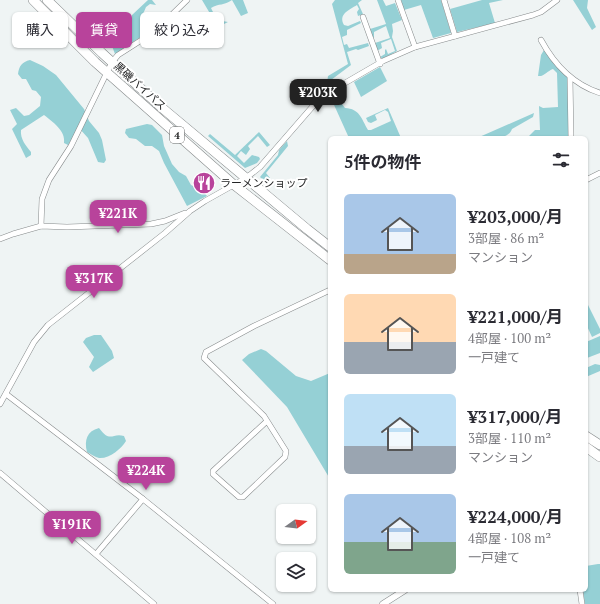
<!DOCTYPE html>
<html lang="ja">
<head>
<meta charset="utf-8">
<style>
  body { margin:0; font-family:"PT Serif","Noto Sans JP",serif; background:#f7f7f7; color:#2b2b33; height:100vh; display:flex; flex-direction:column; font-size:15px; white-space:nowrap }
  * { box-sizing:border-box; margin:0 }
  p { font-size:13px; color:#7c7c81 }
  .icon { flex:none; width:22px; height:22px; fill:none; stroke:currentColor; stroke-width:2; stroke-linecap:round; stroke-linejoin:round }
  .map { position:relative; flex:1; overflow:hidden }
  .drawer { position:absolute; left:328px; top:136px; width:260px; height:456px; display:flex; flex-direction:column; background:#fff; border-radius:6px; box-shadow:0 1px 3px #0004 }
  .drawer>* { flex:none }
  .top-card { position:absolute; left:12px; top:12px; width:256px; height:36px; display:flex; gap:8px }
  .needle { width:26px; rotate:75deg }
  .tools { position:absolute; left:276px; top:504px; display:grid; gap:8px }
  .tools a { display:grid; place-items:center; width:40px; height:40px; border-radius:6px; background:#fff; box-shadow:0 1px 3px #0004; font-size:20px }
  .price { position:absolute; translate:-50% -34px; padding:0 9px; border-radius:8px; background:#b8439b; color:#fff; font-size:13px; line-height:26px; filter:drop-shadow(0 1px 2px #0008) }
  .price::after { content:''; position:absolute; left:50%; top:24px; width:12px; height:9px; margin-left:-6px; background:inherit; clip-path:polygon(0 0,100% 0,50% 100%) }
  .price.active { background:#222; color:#fff }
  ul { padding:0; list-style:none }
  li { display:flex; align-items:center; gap:12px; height:100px; padding:0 16px }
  li span { display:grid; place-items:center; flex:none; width:112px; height:80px; border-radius:6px; color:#555 }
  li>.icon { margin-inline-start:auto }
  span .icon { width:48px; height:48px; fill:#fffc; stroke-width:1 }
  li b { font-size:17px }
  h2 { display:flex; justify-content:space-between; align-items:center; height:48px; padding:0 16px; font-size:17px }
  .tag { padding:0 14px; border-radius:6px; background:#fff; box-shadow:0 1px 3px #0004; font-size:14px; line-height:36px }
  .tag.active { background:#b8439b; color:#fff }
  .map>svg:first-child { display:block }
</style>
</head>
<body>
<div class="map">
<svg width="600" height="604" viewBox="0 0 600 604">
  <rect width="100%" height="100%" fill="#eff4f4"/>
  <g fill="#95d0d5">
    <polygon points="148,0 152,0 156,5 150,4 146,7 141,19 147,27 148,32 115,54 112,46 106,41 132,19 132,15"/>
    <path d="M202 0H243L248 13 241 16 232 0C224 6 219 3 211 8L217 20 228 22 218 27Z"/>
    <path d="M335 0H362L358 3 363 14 358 16 357 12 359 9 357 5C349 10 338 14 344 25L348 26 360 21 361 23 347 30V35L342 37 344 45 347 44 349 48 368 43 369 46 358 50 356 49 347 52 351 65 327 83 328 76 348 64 332 4Z"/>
    <polygon points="377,0 383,0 386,6 395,3 402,20 392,24 393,31 392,37 397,51 383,59 380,57 385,54 385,50 386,49 388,54 395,51 391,39 381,43 382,48 377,51 375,43 390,38 386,26 374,32 374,37 373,38 370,29 386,24"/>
    <polygon points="401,0 441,0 451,33 433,38 421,5 404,10"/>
    <polygon points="482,0 503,0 489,3 495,23 457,32 450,9"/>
    <polygon points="573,0 588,0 587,8 596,27 592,30"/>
    <path d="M544 50H546L568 77 569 138H527L535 130H540L539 106 543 108 558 107 557 73 553 69C547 71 544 77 538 76L541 55Z"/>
    <path d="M30 60 43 66 56 75 84 109 89 121 99 133 102 140 106 160 104 163 98 162 88 138 79 128 68 145 64 143C66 131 53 122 44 115L21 130C20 139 26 146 31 152V155L26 158 12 129 17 124 10 110 16 108 24 116 29 115 40 106 41 97 36 91 32 90 26 79H22L18 74C19 66 22 62 30 60Z"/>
    <polygon points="380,67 387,81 361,97 354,82"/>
    <path d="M333 94 336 96 345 108C360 109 361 118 368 130H371L391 121 388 112 385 110 375 115 377 120 371 123 368 122 366 118 388 108 401 138H349L330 96Z"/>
    <path d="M534 113 533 117 512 129C509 137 501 138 493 138L492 136 488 138H477Z"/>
    <polygon points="147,124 152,125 162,135 164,146 172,164 179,172 186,176 191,185 202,190 207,196 187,206 164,163 159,151 152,146 145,146 136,139 129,138 125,133 126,129"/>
    <polygon points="259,132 270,145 267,147 258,136 248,146 250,149 246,155 241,151 237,156 244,163 252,155 259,157 260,159 257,163 245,168 208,136 210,134 235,155"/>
    <polygon points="287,141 288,146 266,173 270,178 265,182 260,177 278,155 279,150"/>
    <polygon points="586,301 600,329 600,333 592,337 586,324"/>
    <polygon points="94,335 101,335 112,351 114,358 93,372 89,367 94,357 83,342 86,338"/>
    <polygon points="600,336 600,353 587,358 586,355 586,342"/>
    <polygon points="261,349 266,351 296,376 311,381 330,373 330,479 287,407 242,360 249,354"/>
    <polygon points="595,364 600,365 600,371 586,377 586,368"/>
    <path d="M99 428C111 444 112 432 124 436L126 441C121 449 109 459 99 458 95 457 91 454 87 452 84 440 87 431 99 428Z"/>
    <polygon points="598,564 600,564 600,604 585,604 583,590 586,590 586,566"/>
  </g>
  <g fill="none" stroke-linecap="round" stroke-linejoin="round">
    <g stroke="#868a8b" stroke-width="6">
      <g id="minor">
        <polyline points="398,0 415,47"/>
        <polyline points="444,0 455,36"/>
        <polyline points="363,17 380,64"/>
        <path d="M541 40C554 64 574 85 600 93"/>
        <polyline points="570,78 571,138"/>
        <polyline points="586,180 600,173"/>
        <polyline points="41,226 42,199 49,180 71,146 112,62 118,55 154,32 187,0"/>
        <polyline points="0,239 13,234 41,226 67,227 151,224 165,221 185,213"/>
        <polyline points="6,394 143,499 273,604"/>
        <polyline points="0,404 34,342 48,325 165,233 190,211 205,201 246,178 260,167 313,106 333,90 383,61 415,47 533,15 541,12 557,0"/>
        <polyline points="267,421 213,471 213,474 239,497 243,497 285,457 286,451 264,416 204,358 206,352 254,326 330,290"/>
        <polyline points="0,473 154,604"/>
        <polyline points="96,554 143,499"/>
        <polyline points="580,590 582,604"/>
      </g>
    </g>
    <g stroke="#868a8b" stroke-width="7">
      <polyline id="tertiary" points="383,604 405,590"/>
    </g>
    <g stroke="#868a8b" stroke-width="10">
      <g id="trunk">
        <polyline points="33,0 95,62 233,184 330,260"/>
        <polyline points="47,0 102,53 161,107 307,229 330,247"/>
        <polyline points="586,436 600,445"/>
        <polyline points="586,447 600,457"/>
      </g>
    </g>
    <use href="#minor" stroke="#fff" stroke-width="5"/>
    <use href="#tertiary" stroke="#fff" stroke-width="6"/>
    <use href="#trunk" stroke="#fff" stroke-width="9"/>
  </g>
  <defs>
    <g id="restaurant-disc" transform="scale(1.15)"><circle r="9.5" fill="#b8439b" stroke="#fff"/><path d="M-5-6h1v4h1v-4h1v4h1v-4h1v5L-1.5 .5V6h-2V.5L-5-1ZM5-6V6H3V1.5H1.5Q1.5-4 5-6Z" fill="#fff"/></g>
  </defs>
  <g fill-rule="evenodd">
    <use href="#restaurant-disc" x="204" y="183"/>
  </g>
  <g text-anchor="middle" stroke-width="4" stroke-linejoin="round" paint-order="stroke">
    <rect fill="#fff" stroke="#656666" stroke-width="1" x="170" y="127" width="14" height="16" rx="3"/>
    <g font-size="10" font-weight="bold" fill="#232425">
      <text x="177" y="139">4</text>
    </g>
    <g font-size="11" fill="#232425" stroke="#fff">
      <text transform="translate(140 86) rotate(42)" y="4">黒磯バイパス</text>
    </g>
    <g font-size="11" fill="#232425" stroke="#fff" text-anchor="start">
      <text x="220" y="187">ラーメンショップ</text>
    </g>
  </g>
</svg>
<div class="tools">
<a><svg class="needle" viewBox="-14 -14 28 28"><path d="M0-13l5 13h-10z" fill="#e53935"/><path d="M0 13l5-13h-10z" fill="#7c7c81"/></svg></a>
<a><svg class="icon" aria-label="layers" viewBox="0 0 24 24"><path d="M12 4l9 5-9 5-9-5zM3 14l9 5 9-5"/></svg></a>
</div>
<b class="price active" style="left:318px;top:113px">¥203K</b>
<b class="price" style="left:118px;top:234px">¥221K</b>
<b class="price" style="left:94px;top:299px">¥317K</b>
<b class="price" style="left:146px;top:491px">¥224K</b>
<b class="price" style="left:72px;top:545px">¥191K</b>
<div class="top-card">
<a class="tag">購入</a>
<a class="tag active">賃貸</a>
<a class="tag">絞り込み</a>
</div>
<section class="drawer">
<h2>5件の物件<svg class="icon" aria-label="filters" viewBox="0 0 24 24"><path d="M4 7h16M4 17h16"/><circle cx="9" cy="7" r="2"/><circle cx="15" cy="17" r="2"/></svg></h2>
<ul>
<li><span style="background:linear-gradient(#a9c7e8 75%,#b9a48a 0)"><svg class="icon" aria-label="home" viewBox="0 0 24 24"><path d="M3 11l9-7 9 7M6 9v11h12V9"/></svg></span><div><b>¥203,000/月</b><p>3部屋 · 86 m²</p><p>マンション</p></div></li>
<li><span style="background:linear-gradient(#ffd9b3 60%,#9aa5b1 0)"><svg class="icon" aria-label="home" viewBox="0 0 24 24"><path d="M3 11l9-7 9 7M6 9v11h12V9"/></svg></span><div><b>¥221,000/月</b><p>4部屋 · 100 m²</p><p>一戸建て</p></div></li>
<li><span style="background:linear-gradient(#bfe0f5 65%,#9aa5b1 0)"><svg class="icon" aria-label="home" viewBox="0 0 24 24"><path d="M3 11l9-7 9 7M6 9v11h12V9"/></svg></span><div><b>¥317,000/月</b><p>3部屋 · 110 m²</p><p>マンション</p></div></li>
<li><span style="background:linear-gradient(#a9c7e8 60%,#7fa58c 0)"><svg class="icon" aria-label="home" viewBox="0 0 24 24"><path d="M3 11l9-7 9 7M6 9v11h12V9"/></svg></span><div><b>¥224,000/月</b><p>4部屋 · 108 m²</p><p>一戸建て</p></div></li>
</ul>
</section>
</div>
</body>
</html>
